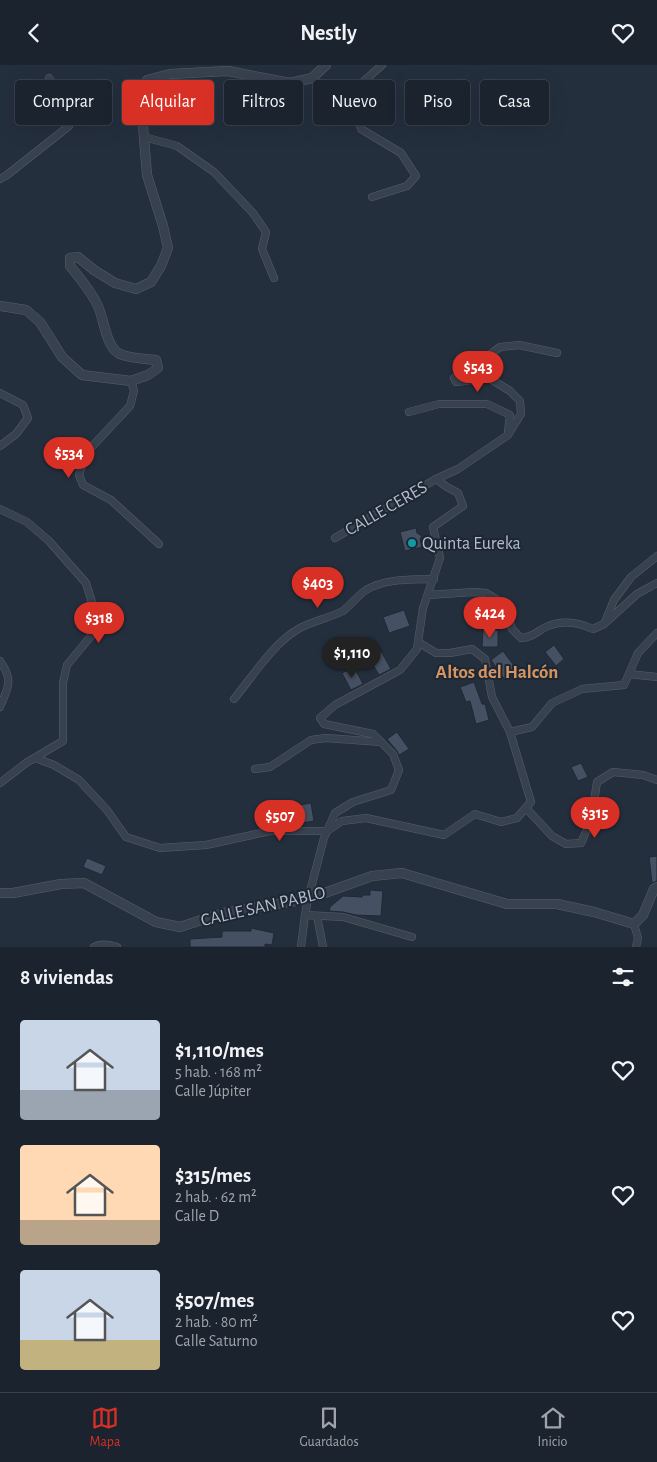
<!DOCTYPE html>
<html lang="es">
<head>
<meta charset="utf-8">
<style>
  body { margin:0; font-family:"Alegreya Sans",sans-serif; background:#242b36; color:#f1f3f6; height:100vh; display:flex; flex-direction:column; font-size:19px; white-space:nowrap }
  * { box-sizing:border-box; margin:0 }
  p { font-size:16px; color:#a0a4aa }
  .icon { flex:none; width:28px; height:28px; fill:none; stroke:currentColor; stroke-width:2; stroke-linecap:round; stroke-linejoin:round }
  .map { position:relative; height:882px; overflow:hidden }
  .drawer { display:flex; flex-direction:column; background:#1b232e; flex:1 }
  .drawer>* { flex:none }
  .banner { position:absolute; left:15px; top:15px; width:628px; height:45px; display:flex; gap:10px }
  .price { position:absolute; translate:-50% -42px; padding:0 11px; border-radius:18px; background:#d93025; color:#fff; font-size:16px; line-height:32px; filter:drop-shadow(0 1px 2px #0008) }
  .price::after { content:''; position:absolute; left:50%; top:30px; width:15px; height:11px; margin-left:-8px; background:inherit; clip-path:polygon(0 0,100% 0,50% 100%) }
  .price.active { background:#222; color:#fff }
  ul { padding:0; list-style:none }
  li { display:flex; align-items:center; gap:15px; height:125px; padding:0 20px }
  li span { display:grid; place-items:center; flex:none; width:140px; height:100px; border-radius:5px; color:#555 }
  li>.icon { margin-inline-start:auto }
  span .icon { width:60px; height:60px; fill:#fffc; stroke-width:1 }
  li b { font-size:21px }
  h2 { display:flex; justify-content:space-between; align-items:center; height:60px; padding:0 20px; font-size:21px }
  .pill { padding:0 18px; border-radius:5px; background:#1b232e; box-shadow:0 5px 20px #0002,0 0 0 1px #39404a; font-size:18px; line-height:45px }
  .pill.active { background:#d93025; color:#fff }
  header { display:flex; justify-content:space-between; align-items:center; height:65px; padding:0 20px; background:#1b232e; font-size:22px; font-weight:600 }
  .tabs { display:flex; justify-content:space-around; align-items:center; height:70px; border-top:1px solid #39404a; background:#1b232e; font-size:14px; color:#a0a4aa }
  .tabs a { display:grid; justify-items:center; gap:2px }
  .tabs .active { color:#d93025 }
  .map>svg:first-child { display:block }
</style>
</head>
<body>
<header><svg class="icon" aria-label="back" viewBox="0 0 24 24"><path d="M15 5l-7 7 7 7"/></svg>Nestly<svg class="icon" aria-label="heart" viewBox="0 0 24 24"><path d="M12 20l-8-8c-3-5 5-10 8-4 3-6 11-1 8 4z"/></svg></header>
<div class="map">
<svg width="657" height="882" viewBox="0 0 657 882">
  <rect width="100%" height="100%" fill="#242f3e"/>
  <g fill="#455162" stroke="#1f2835">
    <polygon points="416,463 417,468 422,471 420,474 422,482 405,486 400,467"/>
    <polygon points="404,545 410,561 389,568 383,552"/>
    <polygon points="483,565 498,565 498,582 482,582"/>
    <polygon points="554,580 564,594 556,601 545,587"/>
    <polygon points="381,586 391,604 379,610 369,593"/>
    <polygon points="503,586 518,606 505,615 491,595"/>
    <polygon points="354,602 363,619 351,625 342,608"/>
    <polygon points="474,617 482,639 485,639 489,655 476,659 470,636 466,637 460,622"/>
    <polygon points="397,667 409,684 399,690 397,686 387,674"/>
    <polygon points="581,698 588,712 578,716 571,702"/>
    <polygon points="311,738 314,756 292,760 289,742"/>
    <polygon points="657,791 657,816 652,818 649,792"/>
    <polygon points="87,793 106,801 102,810 83,802"/>
    <polygon points="370,825 383,826 381,851 356,850 343,847 329,846 330,842 343,831 362,832 363,830 370,830"/>
    <polygon points="251,863 274,868 272,880 265,879 265,882 190,882 190,874 222,872 222,866 251,866"/>
  </g>
  <g fill="none" stroke-linecap="round" stroke-linejoin="round">
    <g stroke="#565f6c" stroke-width="8">
      <g id="minor">
        <polyline points="144,72 177,81 214,107 253,148 266,167 262,184 274,213"/>
        <polyline points="0,114 7,110 69,61 73,53 69,42 49,13"/>
        <polyline points="372,132 407,121 416,111 401,88 361,64 356,46 362,18 382,0"/>
        <polyline points="131,316 134,326 130,341 86,388 79,410 83,420 111,435 159,479"/>
        <polyline points="0,328 23,340 28,353 16,369 0,381"/>
        <polyline points="409,347 439,339 487,339 510,350 508,367"/>
        <polyline points="0,444 27,457 49,476 86,518 95,547 96,558 91,571 67,600 63,618 63,676 26,698 0,718"/>
        <polyline points="335,473 436,414"/>
        <path d="M428 530 474 527 486 528 496 534 507 547 512 564 521 573C533 572 536 567 546 562 561 555 578 557 593 564L604 559 637 529 657 518"/>
        <polyline points="605,557 614,535 631,512 657,491"/>
        <path d="M0 596C14 616 8 622 0 642"/>
        <polyline points="629,609 657,612"/>
        <path d="M234 634C252 612 275 576 300 563 313 556 329 553 343 546 351 540 357 531 366 525 386 513 411 515 434 514"/>
        <polyline points="510,667 532,662 552,638 582,624 624,620 638,588 657,568"/>
        <polyline points="35,693 54,700 79,715 107,745 126,772 160,783 206,780 270,766 327,766 342,756 366,753 444,770 475,749 501,757 517,753 531,737 510,667 492,632 485,594 472,584 450,588 436,588 418,577"/>
        <polyline points="255,704 270,702 311,675 326,673 381,677"/>
        <polyline points="526,743 552,771 566,779 581,778 591,756 597,717 613,707 643,710 657,715"/>
        <polyline points="305,850 343,852 412,872"/>
        <polyline points="317,851 323,882"/>
        <polyline points="634,859 638,873 636,882"/>
        <path d="M94 882C101 878 109 879 117 882"/>
        <polyline points="301,882 305,850 308,834 324,773 335,748 353,737 391,725 399,705 393,689 373,669 324,659 320,653 335,640 400,605 417,584 423,543 440,493 433,462 463,441 458,428 447,422 436,414 458,404 508,370 521,349 520,336 510,326 489,313 456,317 454,313 472,303 500,282 519,280 557,288"/>
      </g>
    </g>
    <g stroke="#565f6c" stroke-width="10">
      <g id="tertiary">
        <path d="M0 241 26 245 40 257 62 292 82 310 131 316 148 310 158 303 156 295C147 294 126 293 118 288 105 279 104 252 97 239 90 225 80 213 70 201V193L78 192 94 205 115 218 136 224 151 217 161 201 168 183 163 161 147 110 140 25 147 15 170 9 228 6 290 18 312 13 326 0"/>
        <polyline points="0,828 13,828 61,819 84,818 156,857 180,862 223,848 308,834 372,811 402,808 507,839 557,839 594,847 634,859 643,850 654,824 657,822"/>
      </g>
    </g>
    <use href="#minor" stroke="#38414e" stroke-width="7"/>
    <use href="#tertiary" stroke="#38414e" stroke-width="9"/>
  </g>
  <circle fill="#0f9aa8" stroke="#1d2633" stroke-width="2" cx="412" cy="478" r="5"/>
  <g text-anchor="middle" stroke-width="4" stroke-linejoin="round" paint-order="stroke">
    <g font-size="18" fill="#b4bcc9" stroke="#1d2633">
      <text transform="translate(386 443) rotate(-30)" y="6">CALLE CERES</text>
      <text transform="translate(263 841) rotate(-13)" y="6">CALLE SAN PABLO</text>
    </g>
    <g font-size="18" fill="#b4bcc9" stroke="#1d2633" text-anchor="start">
      <text x="422" y="484">Quinta Eureka</text>
    </g>
    <g font-size="19" font-weight="bold" fill="#d59563" stroke="#1d2633">
      <text x="497" y="613">Altos del Halcón</text>
    </g>
  </g>
</svg>
<b class="price" style="left:478px;top:328px">$543</b>
<b class="price" style="left:69px;top:414px">$534</b>
<b class="price" style="left:318px;top:544px">$403</b>
<b class="price" style="left:490px;top:574px">$424</b>
<b class="price" style="left:99px;top:579px">$318</b>
<b class="price active" style="left:352px;top:614px">$1,110</b>
<b class="price" style="left:595px;top:774px">$315</b>
<b class="price" style="left:280px;top:777px">$507</b>
<div class="banner">
<a class="pill">Comprar</a>
<a class="pill active">Alquilar</a>
<a class="pill">Filtros</a>
<a class="pill">Nuevo</a>
<a class="pill">Piso</a>
<a class="pill">Casa</a>
</div>
</div>
<section class="drawer">
<h2>8 viviendas<svg class="icon" aria-label="filters" viewBox="0 0 24 24"><path d="M4 7h16M4 17h16"/><circle cx="9" cy="7" r="2"/><circle cx="15" cy="17" r="2"/></svg></h2>
<ul>
<li><span style="background:linear-gradient(#c9d6e8 70%,#9aa5b1 0)"><svg class="icon" aria-label="home" viewBox="0 0 24 24"><path d="M3 11l9-7 9 7M6 9v11h12V9"/></svg></span><div><b>$1,110/mes</b><p>5 hab. · 168 m²</p><p>Calle Júpiter</p></div><svg class="icon" aria-label="heart" viewBox="0 0 24 24"><path d="M12 20l-8-8c-3-5 5-10 8-4 3-6 11-1 8 4z"/></svg></li>
<li><span style="background:linear-gradient(#ffd9b3 75%,#b9a48a 0)"><svg class="icon" aria-label="home" viewBox="0 0 24 24"><path d="M3 11l9-7 9 7M6 9v11h12V9"/></svg></span><div><b>$315/mes</b><p>2 hab. · 62 m²</p><p>Calle D</p></div><svg class="icon" aria-label="heart" viewBox="0 0 24 24"><path d="M12 20l-8-8c-3-5 5-10 8-4 3-6 11-1 8 4z"/></svg></li>
<li><span style="background:linear-gradient(#c9d6e8 70%,#c2b280 0)"><svg class="icon" aria-label="home" viewBox="0 0 24 24"><path d="M3 11l9-7 9 7M6 9v11h12V9"/></svg></span><div><b>$507/mes</b><p>2 hab. · 80 m²</p><p>Calle Saturno</p></div><svg class="icon" aria-label="heart" viewBox="0 0 24 24"><path d="M12 20l-8-8c-3-5 5-10 8-4 3-6 11-1 8 4z"/></svg></li>
</ul>
</section>
<nav class="tabs">
<a class="active"><svg class="icon" aria-label="map" viewBox="0 0 24 24"><path d="M3 6l6-2 6 2 6-2v14l-6 2-6-2-6 2zM9 4v14M15 6v14"/></svg>Mapa</a>
<a><svg class="icon" aria-label="saved" viewBox="0 0 24 24"><path d="M7 4h10v16l-5-4-5 4z"/></svg>Guardados</a>
<a><svg class="icon" aria-label="home" viewBox="0 0 24 24"><path d="M3 11l9-7 9 7M6 9v11h12V9"/></svg>Inicio</a>
</nav>
</body>
</html>
